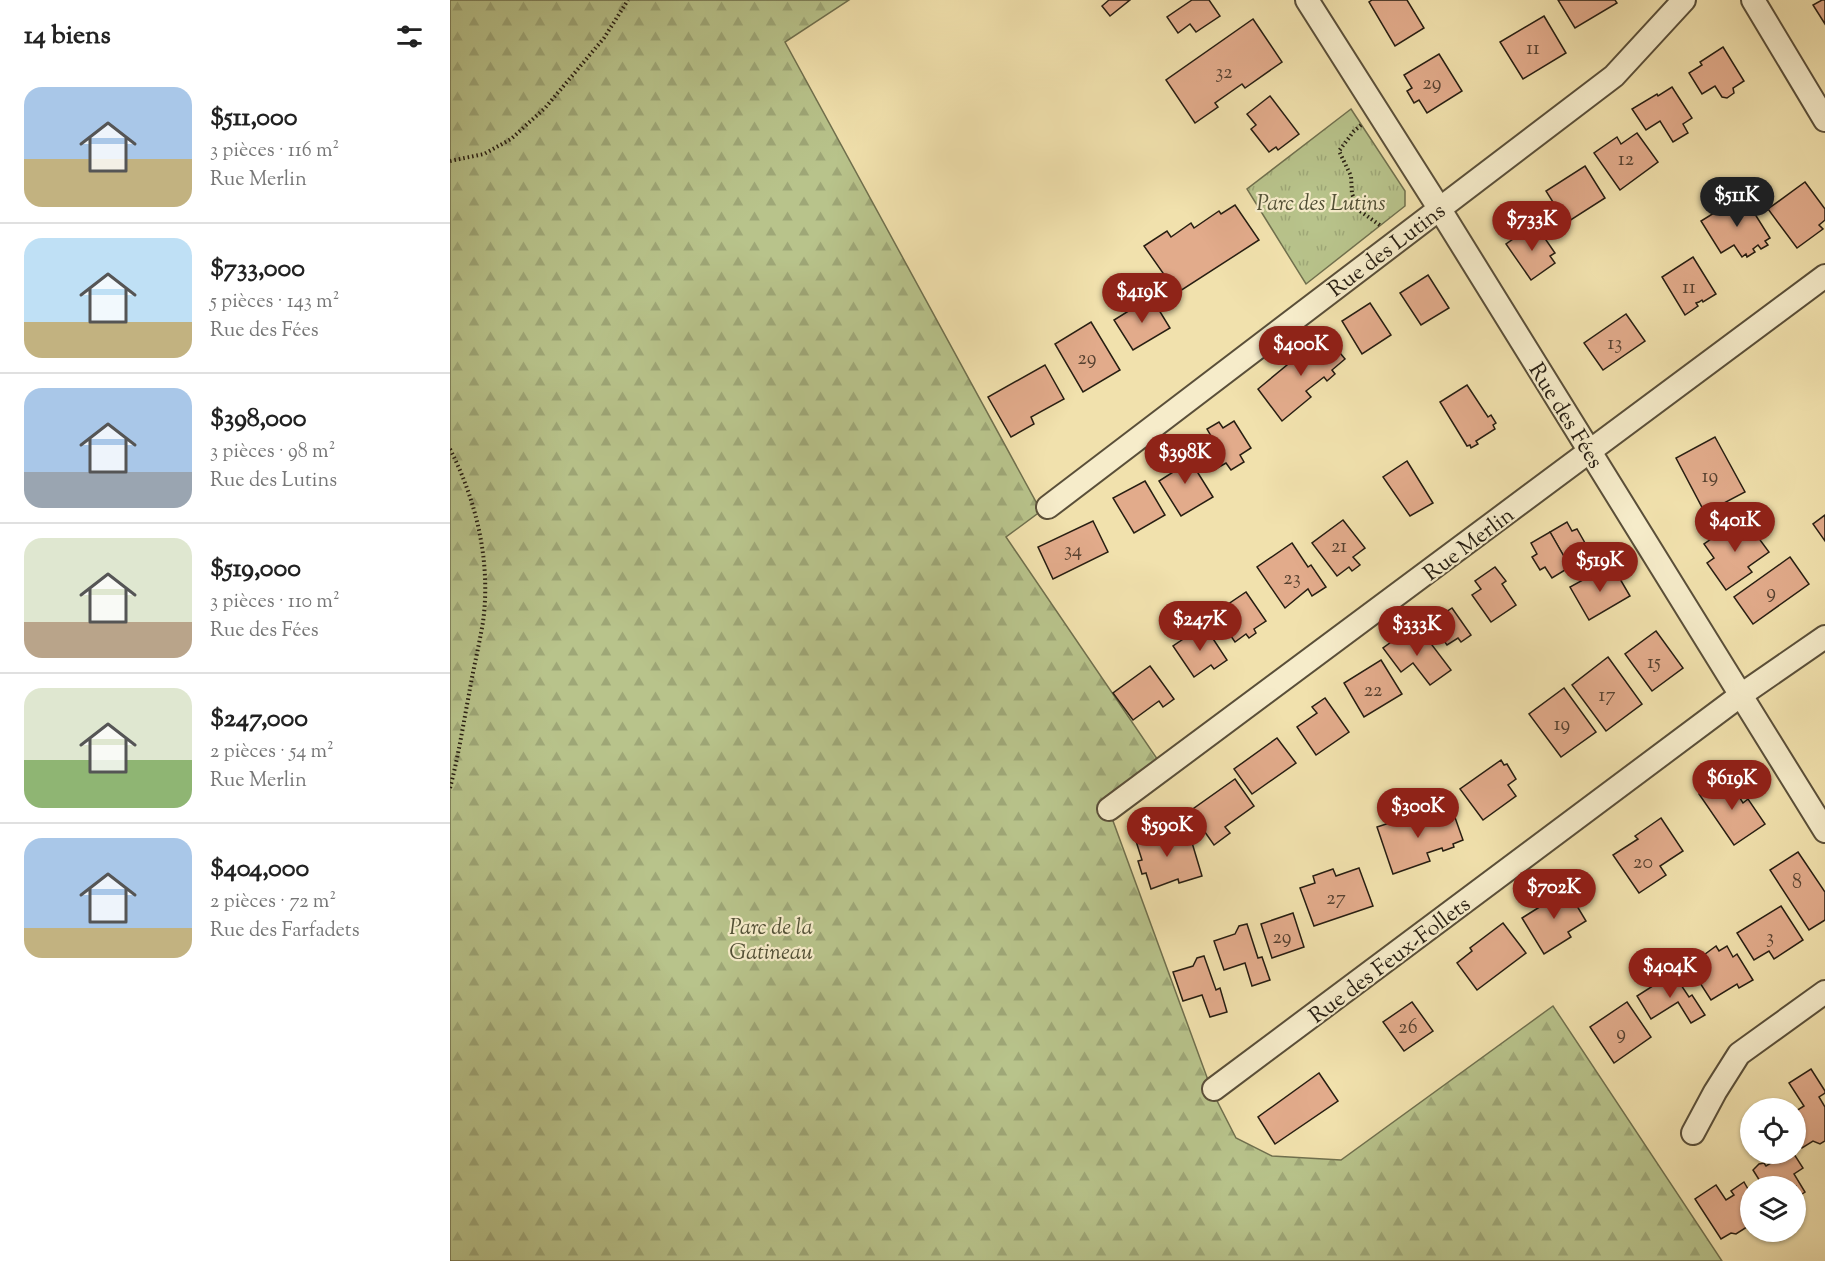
<!DOCTYPE html>
<html lang="fr">
<head>
<meta charset="utf-8">
<style>
  body { margin:0; font-family:"Sorts Mill Goudy",serif; background:#f2f2f2; color:#222; height:100vh; display:flex; flex-direction:column; font-size:22px; white-space:nowrap }
  * { box-sizing:border-box; margin:0 }
  p { font-size:20px; color:#767676 }
  .icon { flex:none; width:33px; height:33px; fill:none; stroke:currentColor; stroke-width:2; stroke-linecap:round; stroke-linejoin:round }
  .map { position:relative; flex:1; overflow:hidden }
  .panel { display:flex; flex-direction:column; background:#fff; width:450px }
  .panel>* { flex:none }
  .buttons { position:absolute; left:1290px; top:1098px; display:grid; gap:12px }
  .buttons a { display:grid; place-items:center; width:66px; height:66px; border-radius:50%; background:#fff; box-shadow:0 2px 4px #0004; font-size:30px }
  .price { position:absolute; translate:-50% -51px; padding:0 14px; border-radius:21px; background:#8f2418; color:#fff; font-size:20px; line-height:39px; filter:drop-shadow(0 2px 3px #0008) }
  .price::after { content:''; position:absolute; left:50%; top:36px; width:18px; height:14px; margin-left:-9px; background:inherit; clip-path:polygon(0 0,100% 0,50% 100%) }
  .price.current { background:#222; color:#fff }
  ul { padding:0; list-style:none }
  li { display:flex; align-items:center; gap:18px; height:150px; padding:0 24px }
  li+li { border-top:2px solid #e0e0e0 }
  li span { display:grid; place-items:center; flex:none; width:168px; height:120px; border-radius:18px; color:#555 }
  li>.icon { margin-inline-start:auto }
  span .icon { width:72px; height:72px; fill:#fffc; stroke-width:1 }
  li b { font-size:26px }
  h2 { display:flex; justify-content:space-between; align-items:center; height:72px; padding:0 24px; font-size:26px }
  main { display:flex; flex:1; min-height:0 }
  .map>svg:first-child { display:block }
</style>
</head>
<body>
<main>
<section class="panel">
<h2>14 biens<svg class="icon" aria-label="filters" viewBox="0 0 24 24"><path d="M4 7h16M4 17h16"/><circle cx="9" cy="7" r="2"/><circle cx="15" cy="17" r="2"/></svg></h2>
<ul>
<li><span style="background:linear-gradient(#a9c7e8 60%,#c2b280 0)"><svg class="icon" aria-label="home" viewBox="0 0 24 24"><path d="M3 11l9-7 9 7M6 9v11h12V9"/></svg></span><div><b>$511,000</b><p>3 pièces · 116 m²</p><p>Rue Merlin</p></div></li>
<li><span style="background:linear-gradient(#bfe0f5 70%,#c2b280 0)"><svg class="icon" aria-label="home" viewBox="0 0 24 24"><path d="M3 11l9-7 9 7M6 9v11h12V9"/></svg></span><div><b>$733,000</b><p>5 pièces · 143 m²</p><p>Rue des Fées</p></div></li>
<li><span style="background:linear-gradient(#a9c7e8 70%,#9aa5b1 0)"><svg class="icon" aria-label="home" viewBox="0 0 24 24"><path d="M3 11l9-7 9 7M6 9v11h12V9"/></svg></span><div><b>$398,000</b><p>3 pièces · 98 m²</p><p>Rue des Lutins</p></div></li>
<li><span style="background:linear-gradient(#dfe7d0 70%,#b9a48a 0)"><svg class="icon" aria-label="home" viewBox="0 0 24 24"><path d="M3 11l9-7 9 7M6 9v11h12V9"/></svg></span><div><b>$519,000</b><p>3 pièces · 110 m²</p><p>Rue des Fées</p></div></li>
<li><span style="background:linear-gradient(#dfe7d0 60%,#8fb573 0)"><svg class="icon" aria-label="home" viewBox="0 0 24 24"><path d="M3 11l9-7 9 7M6 9v11h12V9"/></svg></span><div><b>$247,000</b><p>2 pièces · 54 m²</p><p>Rue Merlin</p></div></li>
<li><span style="background:linear-gradient(#a9c7e8 75%,#c2b280 0)"><svg class="icon" aria-label="home" viewBox="0 0 24 24"><path d="M3 11l9-7 9 7M6 9v11h12V9"/></svg></span><div><b>$404,000</b><p>2 pièces · 72 m²</p><p>Rue des Farfadets</p></div></li>
</ul>
</section>
<div class="map">
<svg width="1375" height="1261" viewBox="0 0 1375 1261">
  <defs>
    <pattern id="grass-tufts" width="24" height="20" patternUnits="userSpaceOnUse" patternTransform="scale(1.5)"><rect width="24" height="20" fill="#b8c38b"/><path d="M3 7l-1-3M5 7V3M7 7l1-3M15 17l-1-3M17 17v-4M19 17l1-3" fill="none" stroke="#9ea777"/></pattern>
    <pattern id="forest-firs" width="22" height="20" patternUnits="userSpaceOnUse" patternTransform="scale(1.5)"><rect width="22" height="20" fill="#b8c38b"/><path d="M5 1l3.5 6h-7zM16 11l3.5 6h-7z" fill="#9ea777"/></pattern>
  </defs>
  <rect width="100%" height="100%" fill="#f1e1ad"/>
  <filter id="stains"><feTurbulence type="fractalNoise" baseFrequency=".00333" numOctaves="4"/><feColorMatrix values="0 0 0 0 .2 0 0 0 0 .09 0 0 0 0 .02 0 0 0 .5 -.17"/></filter>
  <radialGradient id="worn" r=".72"><stop offset=".6" stop-color="#630" stop-opacity="0"/><stop offset="1" stop-color="#630" stop-opacity=".3"/></radialGradient>
  <polygon fill="url(#grass-tufts)" stroke="#70704e" stroke-width="1.5" points="901,109 955,191 955,206 856,284 797,189"/>
  <polygon fill="url(#forest-firs)" stroke="#70704e" stroke-width="1.5" points="0,0 399,0 335,42 591,511 556,537 714,769 659,810 762,1091 786,1138 822,1156 891,1160 1103,1006 1272,1261 0,1261"/>
  <g fill="#e2ab8b" stroke="#271e12" stroke-width="1.5">
    <polygon points="659,0 680,0 660,16 652,6"/>
    <polygon points="742,0 759,0 770,16 746,32 740,24 728,33 717,17"/>
    <polygon points="922,0 957,0 974,28 945,46 919,2"/>
    <polygon points="1108,0 1165,0 1167,3 1125,28"/>
    <polygon points="1372,0 1375,0 1375,24 1363,5"/>
    <polygon points="1094,16 1116,53 1073,79 1050,42"/>
    <polygon points="803,19 832,62 795,88 792,84 765,103 768,107 745,123 716,80"/>
    <polygon points="1273,47 1294,81 1283,88 1284,93 1277,98 1272,97 1265,86 1252,94 1239,73 1252,65 1250,62"/>
    <polygon points="989,54 1012,91 977,113 969,100 964,103 957,91 962,88 954,75"/>
    <polygon points="1222,87 1242,118 1233,124 1238,133 1223,142 1210,121 1196,130 1182,109 1207,94 1208,96"/>
    <polygon points="820,96 849,134 828,150 826,147 819,152 801,129 806,125 797,114"/>
    <polygon points="1187,133 1208,162 1170,190 1144,153 1167,137 1171,144"/>
    <polygon points="1135,166 1155,198 1116,223 1096,191"/>
    <polygon points="1355,182 1375,209 1375,220 1369,225 1373,229 1347,248 1318,209"/>
    <polygon points="1293,195 1320,238 1315,241 1318,245 1311,249 1308,245 1303,249 1305,252 1297,257 1296,254 1292,257 1284,245 1271,253 1251,221"/>
    <polygon points="785,205 809,240 727,293 694,246 717,231 721,237 741,223 744,228 769,211 771,214"/>
    <polygon points="1085,224 1105,253 1100,256 1105,263 1081,280 1056,244"/>
    <polygon points="1243,257 1266,294 1253,302 1252,300 1249,302 1246,303 1248,306 1235,315 1212,277"/>
    <polygon points="978,275 999,308 971,325 950,293"/>
    <polygon points="701,297 720,328 683,350 664,320"/>
    <polygon points="920,303 941,335 912,354 892,321"/>
    <polygon points="1176,314 1195,341 1153,370 1134,343"/>
    <polygon points="641,322 670,370 633,392 605,344"/>
    <polygon points="875,335 895,359 882,370 885,374 877,381 874,377 856,391 861,397 832,421 808,389 854,351 851,348 858,343 861,346"/>
    <polygon points="595,365 614,399 581,417 584,424 561,437 538,397"/>
    <polygon points="1017,385 1038,417 1041,415 1046,423 1043,425 1045,429 1026,441 1028,444 1021,448 1020,445 1017,446 990,402"/>
    <polygon points="784,421 801,448 790,455 794,462 781,470 776,463 764,470 748,444 761,436 757,429 769,422 773,428"/>
    <polygon points="1265,437 1295,492 1255,513 1226,458"/>
    <polygon points="733,449 763,497 731,516 709,481 728,469 720,456"/>
    <polygon points="957,461 983,503 960,516 933,477"/>
    <polygon points="695,481 715,515 684,533 663,498"/>
    <polygon points="1375,515 1375,541 1363,524"/>
    <polygon points="1293,517 1319,552 1298,567 1302,572 1276,590 1257,563 1264,558 1254,544"/>
    <polygon points="893,520 915,548 903,557 910,565 902,571 899,567 887,576 862,543"/>
    <polygon points="643,521 658,552 603,579 588,547"/>
    <polygon points="1117,522 1122,531 1127,529 1135,543 1132,545 1138,556 1120,567 1100,532"/>
    <polygon points="1100,532 1120,567 1102,578 1095,567 1090,570 1082,557 1087,554 1081,543"/>
    <polygon points="842,543 858,567 861,565 876,587 862,596 858,589 835,608 807,567"/>
    <polygon points="1340,557 1359,584 1303,624 1284,597"/>
    <polygon points="1045,567 1056,581 1052,584 1066,605 1041,622 1022,595 1031,589 1025,581"/>
    <polygon points="1163,567 1180,596 1139,620 1120,587 1140,576 1142,580"/>
    <polygon points="796,592 816,621 804,629 806,633 799,638 796,634 785,642 765,613"/>
    <polygon points="1002,608 1021,635 1011,642 1008,638 997,645 978,619 991,610 993,614"/>
    <polygon points="754,625 777,660 764,669 761,665 744,677 723,646"/>
    <polygon points="1206,631 1233,668 1202,691 1175,654"/>
    <polygon points="955,632 961,641 968,636 971,641 976,637 1001,670 980,685 963,663 951,672 933,648"/>
    <polygon points="1158,657 1192,704 1156,731 1122,685"/>
    <polygon points="931,660 952,694 914,717 894,683"/>
    <polygon points="700,666 724,699 713,707 709,701 683,720 663,693"/>
    <polygon points="1114,688 1146,732 1111,757 1079,714"/>
    <polygon points="875,698 899,732 866,755 847,727 867,713 862,707"/>
    <polygon points="827,738 846,763 802,794 784,769"/>
    <polygon points="1051,760 1054,765 1057,764 1066,779 1058,785 1066,796 1033,820 1010,789"/>
    <polygon points="1276,776 1293,803 1298,799 1315,824 1284,845 1249,794"/>
    <polygon points="785,779 804,806 775,827 780,833 764,845 740,811"/>
    <polygon points="1002,809 1013,840 1003,844 1004,847 993,851 992,848 977,853 980,861 943,874 927,827 964,815 966,822"/>
    <polygon points="1211,818 1233,851 1210,866 1216,875 1189,893 1163,855 1188,839 1185,836"/>
    <polygon points="719,827 723,841 740,836 752,876 729,883 728,879 701,889 696,873 692,874 688,861 692,860 685,838"/>
    <polygon points="1348,852 1375,892 1375,920 1359,930 1320,870"/>
    <polygon points="909,868 923,906 864,926 850,888 865,883 863,876 883,869 886,876"/>
    <polygon points="1115,886 1136,921 1118,932 1121,937 1094,954 1072,918 1096,903 1093,899"/>
    <polygon points="1331,906 1353,940 1324,959 1319,951 1304,960 1287,933"/>
    <polygon points="843,913 854,947 822,958 811,924"/>
    <polygon points="1053,923 1076,953 1027,990 1007,963 1022,951 1020,948"/>
    <polygon points="797,924 808,958 812,957 820,980 802,986 795,963 774,970 764,941 785,934 789,926"/>
    <polygon points="1266,946 1269,951 1277,946 1283,957 1287,954 1303,980 1289,988 1287,984 1261,1000 1239,966"/>
    <polygon points="754,956 766,990 770,988 777,1012 760,1017 752,995 733,1001 723,972 743,966 747,958"/>
    <polygon points="1223,973 1239,997 1242,995 1255,1015 1241,1023 1228,1002 1201,1019 1187,996"/>
    <polygon points="962,1002 983,1031 954,1051 933,1022"/>
    <polygon points="1177,1002 1201,1037 1164,1063 1140,1027"/>
    <polygon points="1361,1069 1375,1091 1375,1093 1369,1097 1375,1107 1375,1141 1370,1144 1363,1141 1352,1148 1346,1137 1346,1111 1354,1106 1339,1083"/>
    <polygon points="869,1073 888,1101 825,1144 808,1117"/>
    <polygon points="1329,1154 1344,1154 1353,1168 1344,1174 1355,1192 1346,1198 1346,1186 1313,1186 1303,1170 1309,1164 1314,1163 1316,1166 1321,1163 1319,1160"/>
    <polygon points="1294,1182 1298,1189 1300,1189 1300,1225 1286,1234 1281,1233 1271,1239 1245,1199 1266,1185 1276,1200 1284,1195 1281,1191"/>
  </g>
  <g fill="none" stroke-linecap="round" stroke-linejoin="round">
    <g stroke="#5a4f39" stroke-width="26">
      <g id="street">
        <polyline points="857,0 989,208 1375,831"/>
        <polyline points="1303,0 1375,120"/>
        <polyline points="598,507 1164,76 1234,0"/>
        <polyline points="659,809 1375,276"/>
        <polyline points="764,1089 1291,695 1375,637"/>
        <polyline points="1243,1133 1265,1092 1289,1054 1375,992"/>
      </g>
    </g>
    <g stroke="#271e12" stroke-width="4" stroke-dasharray="1.5 3" stroke-linecap="butt">
      <polyline points="911,125 904,131 889,151 901,176 902,194 910,211 931,226"/>
      <polyline points="0,161 34,154 61,139 95,108 154,38 178,0"/>
      <path d="M0 449C27 502 41 563 33 622 29 646 23 670 19 694 13 726 8 758 0 788"/>
    </g>
    <use href="#street" stroke="#f6ecca" stroke-width="22"/>
  </g>
  <g text-anchor="middle" stroke-width="4.5" stroke-linejoin="round" paint-order="stroke">
    <g font-size="20" fill="#564130">
      <text x="1083" y="54">11</text>
      <text x="774" y="78">32</text>
      <text x="982" y="89">29</text>
      <text x="1176" y="165">12</text>
      <text x="1239" y="293">11</text>
      <text x="1165" y="349">13</text>
      <text x="637" y="364">29</text>
      <text x="1260" y="482">19</text>
      <text x="889" y="552">21</text>
      <text x="623" y="556">34</text>
      <text x="842" y="584">23</text>
      <text x="1321" y="598">9</text>
      <text x="1204" y="668">15</text>
      <text x="923" y="696">22</text>
      <text x="1157" y="701">17</text>
      <text x="1112" y="730">19</text>
      <text x="1193" y="868">20</text>
      <text x="1347" y="888">8</text>
      <text x="886" y="904">27</text>
      <text x="832" y="943">29</text>
      <text x="1320" y="943">3</text>
      <text x="958" y="1033">26</text>
      <text x="1171" y="1039">9</text>
    </g>
    <g font-size="22" font-style="italic" fill="#525036" stroke="#f6ecca">
      <text x="871" y="210">Parc des Lutins</text>
      <text x="321" y="934">Parc de la<tspan x="321" dy="25">Gatineau</tspan></text>
    </g>
    <g font-size="22" fill="#271e12" stroke="#f6ecca">
      <text transform="translate(936 249) rotate(-37)" y="8">Rue des Lutins</text>
      <text transform="translate(1117 415) rotate(58)" y="8">Rue des Fées</text>
      <text transform="translate(1018 543) rotate(-37)" y="8">Rue Merlin</text>
      <text transform="translate(939 959) rotate(-37)" y="8">Rue des Feux-Follets</text>
    </g>
  </g>
  <rect width="100%" height="100%" filter="url(#stains)"/>
  <rect width="100%" height="100%" fill="url(#worn)"/>
</svg>
<div class="buttons">
<a><svg class="icon" aria-label="locate" viewBox="0 0 24 24"><circle cx="12" cy="12" r="6"/><path d="M12 2v4M12 18v4M2 12h4M18 12h4"/></svg></a>
<a><svg class="icon" aria-label="layers" viewBox="0 0 24 24"><path d="M12 4l9 5-9 5-9-5zM3 14l9 5 9-5"/></svg></a>
</div>
<b class="price current" style="left:1287px;top:228px">$511K</b>
<b class="price" style="left:1082px;top:252px">$733K</b>
<b class="price" style="left:692px;top:324px">$419K</b>
<b class="price" style="left:851px;top:377px">$400K</b>
<b class="price" style="left:735px;top:485px">$398K</b>
<b class="price" style="left:1285px;top:553px">$401K</b>
<b class="price" style="left:1150px;top:593px">$519K</b>
<b class="price" style="left:750px;top:652px">$247K</b>
<b class="price" style="left:967px;top:657px">$333K</b>
<b class="price" style="left:1282px;top:811px">$619K</b>
<b class="price" style="left:968px;top:839px">$300K</b>
<b class="price" style="left:717px;top:858px">$590K</b>
<b class="price" style="left:1104px;top:920px">$702K</b>
<b class="price" style="left:1220px;top:999px">$404K</b>
</div>
</main>
</body>
</html>
